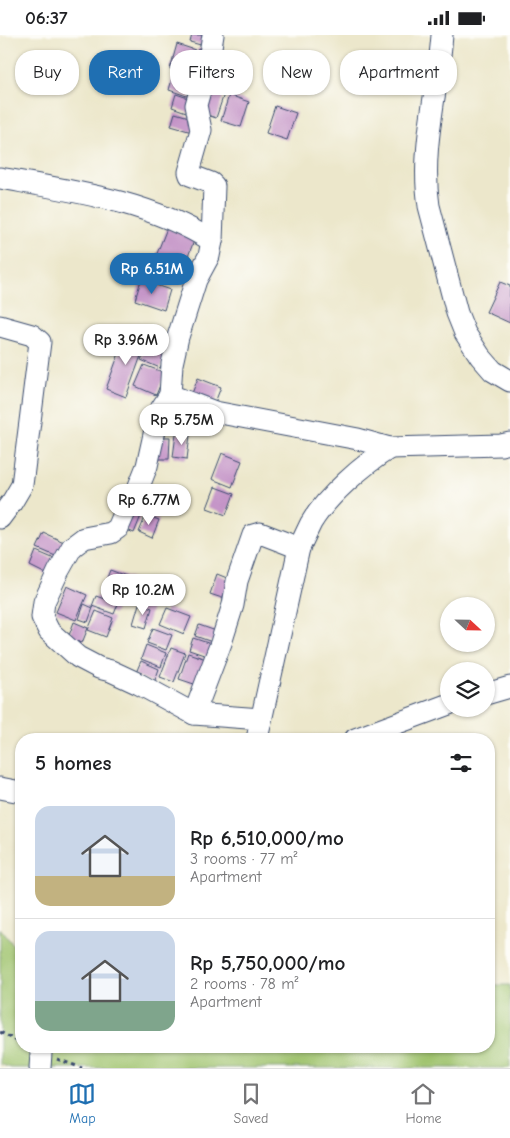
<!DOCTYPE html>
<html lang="en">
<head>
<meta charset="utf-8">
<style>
  body { margin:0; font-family:"Comic Neue",sans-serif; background:#f6f6f6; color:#202124; height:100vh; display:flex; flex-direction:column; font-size:19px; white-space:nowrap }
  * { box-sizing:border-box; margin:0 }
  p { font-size:16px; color:#757577 }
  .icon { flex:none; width:28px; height:28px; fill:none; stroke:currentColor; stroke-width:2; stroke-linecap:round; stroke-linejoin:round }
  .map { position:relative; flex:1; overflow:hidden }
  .drawer { position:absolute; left:15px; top:698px; width:480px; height:320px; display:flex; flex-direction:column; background:#fff; border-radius:20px; box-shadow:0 1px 4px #0004 }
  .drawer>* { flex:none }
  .banner { position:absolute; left:15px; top:15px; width:480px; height:45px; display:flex; gap:10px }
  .needle { width:32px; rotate:112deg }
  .buttons { position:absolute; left:440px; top:562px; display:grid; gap:10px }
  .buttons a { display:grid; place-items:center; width:55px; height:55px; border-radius:50%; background:#fff; box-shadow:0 1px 4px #0004; font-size:25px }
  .price { position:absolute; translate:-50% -42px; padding:0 11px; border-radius:18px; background:#fff; color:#222; font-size:16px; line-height:32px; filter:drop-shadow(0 1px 2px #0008) }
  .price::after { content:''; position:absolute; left:50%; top:30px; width:15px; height:11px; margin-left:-8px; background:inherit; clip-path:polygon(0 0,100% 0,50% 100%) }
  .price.on { background:#1f6fb2; color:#fff }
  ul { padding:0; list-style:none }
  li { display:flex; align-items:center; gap:15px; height:125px; padding:0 20px }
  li+li { border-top:1px solid #e0e0e0 }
  li span { display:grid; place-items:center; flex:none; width:140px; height:100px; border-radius:15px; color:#555 }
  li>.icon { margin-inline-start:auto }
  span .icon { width:60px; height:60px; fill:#fffc; stroke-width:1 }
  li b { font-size:21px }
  h2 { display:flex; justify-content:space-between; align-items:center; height:60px; padding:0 20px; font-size:21px }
  .chip { padding:0 18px; border-radius:20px; background:#fff; box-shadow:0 1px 4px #0004; font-size:18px; line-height:45px }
  .chip.on { background:#1f6fb2; color:#fff }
  .status { display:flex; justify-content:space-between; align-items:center; height:35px; padding:0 25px; background:#fff; direction:ltr }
  .status svg { height:14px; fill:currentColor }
  .dock { display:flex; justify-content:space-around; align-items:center; height:70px; border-top:1px solid #e0e0e0; background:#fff; font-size:14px; color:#757577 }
  .dock a { display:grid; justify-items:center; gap:2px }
  .dock .on { color:#1f6fb2 }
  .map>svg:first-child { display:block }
</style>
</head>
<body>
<div class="status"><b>06:37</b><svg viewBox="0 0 49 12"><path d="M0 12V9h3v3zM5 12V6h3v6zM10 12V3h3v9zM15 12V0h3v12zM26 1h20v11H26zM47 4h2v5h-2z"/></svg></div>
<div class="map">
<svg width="510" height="1033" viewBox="0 0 510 1033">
  <rect width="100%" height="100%" fill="#fdfcf7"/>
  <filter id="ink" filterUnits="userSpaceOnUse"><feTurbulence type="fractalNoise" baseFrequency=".02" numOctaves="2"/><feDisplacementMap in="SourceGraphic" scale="10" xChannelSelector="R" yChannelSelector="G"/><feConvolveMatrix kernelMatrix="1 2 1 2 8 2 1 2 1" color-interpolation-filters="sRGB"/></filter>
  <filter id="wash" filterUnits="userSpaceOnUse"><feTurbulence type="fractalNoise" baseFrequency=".0096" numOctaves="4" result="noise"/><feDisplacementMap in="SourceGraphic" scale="20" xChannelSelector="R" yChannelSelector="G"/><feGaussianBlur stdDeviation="1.12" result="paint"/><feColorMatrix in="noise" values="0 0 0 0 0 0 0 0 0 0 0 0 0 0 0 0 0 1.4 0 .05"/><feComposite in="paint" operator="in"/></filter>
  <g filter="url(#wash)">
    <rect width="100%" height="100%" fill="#ece7cb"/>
    <polygon fill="#9ec26c" stroke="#5c7865" points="0,893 14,911 21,915 21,1011 489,1011 489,950 510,950 510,1033 11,1033 0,1029"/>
    <g id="blocks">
      <g fill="#c494c7">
        <polygon points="192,0 208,0 204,11 190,7"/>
        <polygon points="177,9 195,15 187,39 170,34"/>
        <polygon points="198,13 208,16 201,39 191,36"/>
        <polygon points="174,37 196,44 190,62 169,55"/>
        <polygon points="206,53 224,59 216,83 199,77"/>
        <polygon points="176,59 194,65 189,78 172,72"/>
        <polygon points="229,60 249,67 241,92 221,86"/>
        <polygon points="275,71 296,78 287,105 266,98"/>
        <polygon points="175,78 196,84 192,97 171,91"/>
        <polygon points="167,193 195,203 184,232 156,221"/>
        <polygon points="141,245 170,255 164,275 135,265"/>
        <polygon points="500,247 510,251 510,288 486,277"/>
        <polygon points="126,299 146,307 126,362 106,354"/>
        <polygon points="147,311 166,319 160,333 141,325"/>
        <polygon points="144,330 165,338 156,360 135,351"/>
        <polygon points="198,343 221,352 214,370 191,361"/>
        <polygon points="176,399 190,400 187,424 173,422"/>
        <polygon points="153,402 170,402 169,424 152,424"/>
        <polygon points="222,418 242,426 232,452 212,444"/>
        <polygon points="215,452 234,459 226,480 207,473"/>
        <polygon points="129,470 143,476 134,498 120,492"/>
        <polygon points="146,480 159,485 152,503 139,497"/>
        <polygon points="44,498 66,508 60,523 37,513"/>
        <polygon points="36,516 57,525 50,541 30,531"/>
        <polygon points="110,535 134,544 127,565 102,556"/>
        <polygon points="217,539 232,545 225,564 210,559"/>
        <polygon points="67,551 87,560 76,585 56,577"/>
        <polygon points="96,561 118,569 114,579 92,571"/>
        <polygon points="84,569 93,573 88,587 79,584"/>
        <polygon points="139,569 152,573 146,593 133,589"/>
        <polygon points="167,573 191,582 184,599 160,589"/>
        <polygon points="96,576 113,583 106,602 88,595"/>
        <polygon points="74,587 88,593 82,608 68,603"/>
        <polygon points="199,590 219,597 215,608 195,601"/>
        <polygon points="153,593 172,600 166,615 147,608"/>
        <polygon points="193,603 217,611 213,623 189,615"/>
        <polygon points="146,610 166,618 161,632 141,624"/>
        <polygon points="171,613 185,618 174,647 160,642"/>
        <polygon points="188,618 212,626 203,652 179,644"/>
        <polygon points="141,626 159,634 154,648 135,640"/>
      </g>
    </g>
  </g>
  <g filter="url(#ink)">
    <use href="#blocks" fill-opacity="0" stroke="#3a4b6e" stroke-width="1"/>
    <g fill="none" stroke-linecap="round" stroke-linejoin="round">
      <g stroke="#3a4b6e" stroke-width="23">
        <g id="minor">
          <polyline points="213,0 209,24 196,70 201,95 189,137 190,140 211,148 214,151 212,206 209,221 196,245 178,302 172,329 170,360 215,377 358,404 390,413 501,410 510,408"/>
          <path d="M442 0C438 57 420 114 429 171L457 278 465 298 480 321 493 336 510 346"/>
          <path d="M0 143C73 156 149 166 212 206"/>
          <polyline points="0,291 32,300 40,307 22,450 12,467 0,483"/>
          <path d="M170 360 159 377 147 431 135 461 124 479 118 493 111 498 84 503 72 512 58 537 44 567 42 582 49 596 78 622 99 633 111 636 139 649 194 679 221 608 233 570 237 546 253 500 260 498 299 513C303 505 307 496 311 488 327 461 364 429 390 413"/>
          <polyline points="486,659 510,652"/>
          <polyline points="194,679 261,684"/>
          <polyline points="257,704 299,513"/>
          <polyline points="355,704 449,669"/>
          <polyline points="0,753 21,757"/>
          <polyline points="40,1033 41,1018"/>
        </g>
      </g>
      <g stroke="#3a4b6e" stroke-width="3" stroke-dasharray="4 4" stroke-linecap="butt">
        <polyline points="0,997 21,1008"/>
        <polyline points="57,1024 82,1033"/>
      </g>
      <use href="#minor" stroke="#fff" stroke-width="21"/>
    </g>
  </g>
</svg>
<div class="buttons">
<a><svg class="needle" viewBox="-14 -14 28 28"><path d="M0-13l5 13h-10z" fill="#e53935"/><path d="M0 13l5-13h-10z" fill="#757577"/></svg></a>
<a><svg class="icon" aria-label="layers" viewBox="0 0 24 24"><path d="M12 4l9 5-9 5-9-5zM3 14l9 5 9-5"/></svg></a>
</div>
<b class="price on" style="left:152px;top:260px">Rp 6.51M</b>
<b class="price" style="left:126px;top:331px">Rp 3.96M</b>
<b class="price" style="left:182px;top:411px">Rp 5.75M</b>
<b class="price" style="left:149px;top:491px">Rp 6.77M</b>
<b class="price" style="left:143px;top:581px">Rp 10.2M</b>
<div class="banner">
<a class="chip">Buy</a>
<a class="chip on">Rent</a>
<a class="chip">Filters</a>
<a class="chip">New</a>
<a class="chip">Apartment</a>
</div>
<section class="drawer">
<h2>5 homes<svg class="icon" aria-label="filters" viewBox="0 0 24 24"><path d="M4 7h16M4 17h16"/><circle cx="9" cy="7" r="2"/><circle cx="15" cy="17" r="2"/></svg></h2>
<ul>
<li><span style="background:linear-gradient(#c9d6e8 70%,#c2b280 0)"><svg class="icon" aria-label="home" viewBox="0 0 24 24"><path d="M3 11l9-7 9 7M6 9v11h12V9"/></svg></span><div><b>Rp 6,510,000/mo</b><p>3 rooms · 77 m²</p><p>Apartment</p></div></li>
<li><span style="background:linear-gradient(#c9d6e8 70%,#7fa58c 0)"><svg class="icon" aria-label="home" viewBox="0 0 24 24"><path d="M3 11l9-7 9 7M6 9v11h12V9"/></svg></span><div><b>Rp 5,750,000/mo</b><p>2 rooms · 78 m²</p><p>Apartment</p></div></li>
</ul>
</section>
</div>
<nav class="dock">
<a class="on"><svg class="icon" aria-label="map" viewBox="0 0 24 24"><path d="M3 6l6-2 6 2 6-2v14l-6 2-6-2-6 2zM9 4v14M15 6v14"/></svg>Map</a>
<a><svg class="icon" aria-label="saved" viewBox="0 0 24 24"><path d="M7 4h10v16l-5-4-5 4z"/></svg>Saved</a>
<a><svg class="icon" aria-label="home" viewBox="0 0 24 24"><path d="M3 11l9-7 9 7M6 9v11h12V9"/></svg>Home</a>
</nav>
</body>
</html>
